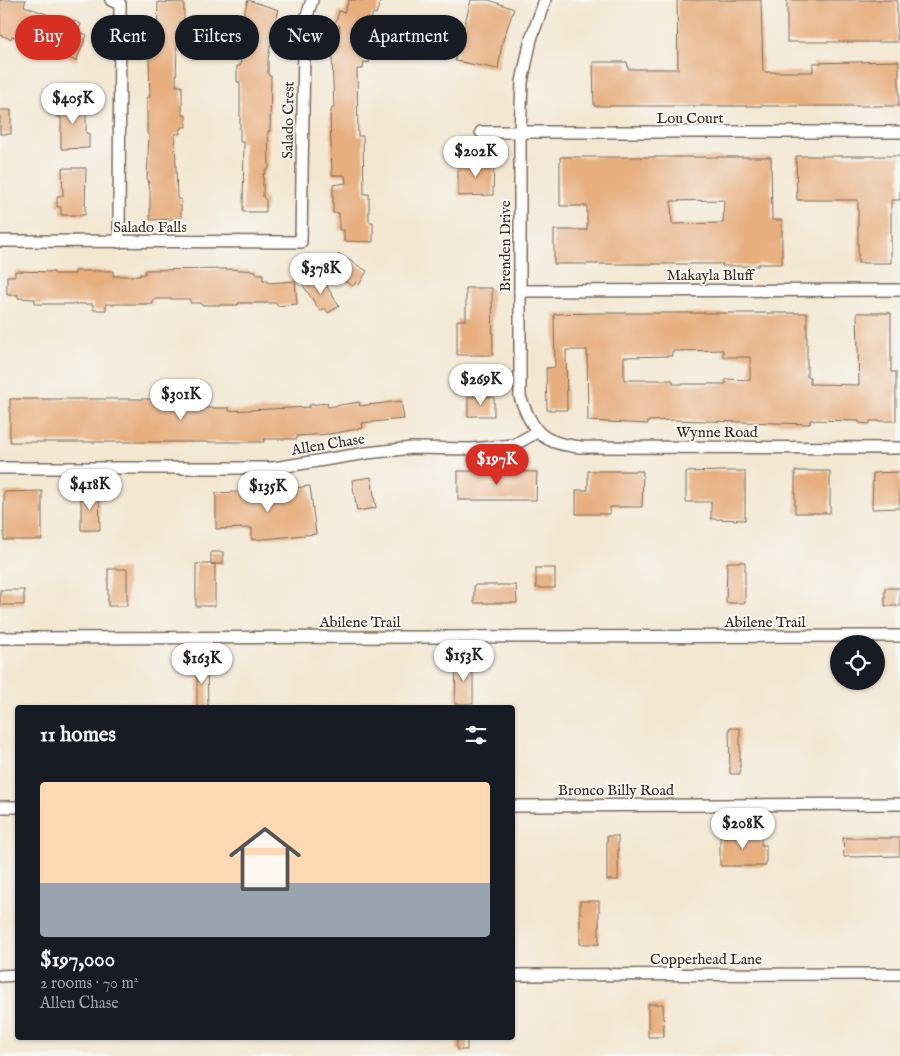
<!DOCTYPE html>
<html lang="en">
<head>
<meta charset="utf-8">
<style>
  body { margin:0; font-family:"IM FELL English",serif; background:#20242c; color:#f1f3f6; height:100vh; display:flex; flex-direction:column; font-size:19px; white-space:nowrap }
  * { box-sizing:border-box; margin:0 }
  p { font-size:16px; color:#9ea1a6 }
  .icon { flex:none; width:28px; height:28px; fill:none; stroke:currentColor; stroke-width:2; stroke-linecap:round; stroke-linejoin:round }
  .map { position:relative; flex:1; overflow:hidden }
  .drawer { position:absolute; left:15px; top:705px; width:500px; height:335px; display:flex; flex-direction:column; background:#171b24; border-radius:5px; box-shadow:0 1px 4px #0004 }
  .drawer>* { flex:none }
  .hud { position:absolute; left:15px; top:15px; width:500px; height:45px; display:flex; gap:10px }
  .buttons { position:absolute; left:830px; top:635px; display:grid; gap:10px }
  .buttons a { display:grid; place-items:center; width:55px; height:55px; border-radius:50%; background:#171b24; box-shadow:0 1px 4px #0004; font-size:25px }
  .price { position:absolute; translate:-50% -42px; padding:0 11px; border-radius:18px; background:#fff; color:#222; font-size:16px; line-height:32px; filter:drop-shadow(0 1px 2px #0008) }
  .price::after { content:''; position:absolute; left:50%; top:30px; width:15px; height:11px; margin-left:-8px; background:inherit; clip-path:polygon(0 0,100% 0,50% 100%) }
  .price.current { background:#d93025; color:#fff }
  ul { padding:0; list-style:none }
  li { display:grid; align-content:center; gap:10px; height:265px; padding:0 25px }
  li+li { border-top:1px solid #363941 }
  li span { display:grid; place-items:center; height:155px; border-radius:5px; color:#555 }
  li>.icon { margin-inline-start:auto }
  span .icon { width:90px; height:90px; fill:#fffc; stroke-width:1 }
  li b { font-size:21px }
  h2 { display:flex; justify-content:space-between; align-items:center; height:60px; padding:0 25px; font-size:21px }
  .chip { padding:0 18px; border-radius:22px; background:#171b24; box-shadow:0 1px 4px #0004; font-size:18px; line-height:45px }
  .chip.current { background:#d93025; color:#fff }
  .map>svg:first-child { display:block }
</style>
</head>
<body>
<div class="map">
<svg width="900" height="1056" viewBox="0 0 900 1056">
  <rect width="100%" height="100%" fill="#f6f6f2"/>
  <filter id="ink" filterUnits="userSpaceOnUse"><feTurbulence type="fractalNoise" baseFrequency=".02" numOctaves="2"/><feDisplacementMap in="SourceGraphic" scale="10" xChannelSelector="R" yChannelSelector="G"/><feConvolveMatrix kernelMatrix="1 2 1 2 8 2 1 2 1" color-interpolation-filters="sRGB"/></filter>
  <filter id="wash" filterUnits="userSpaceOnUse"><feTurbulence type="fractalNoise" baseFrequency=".0096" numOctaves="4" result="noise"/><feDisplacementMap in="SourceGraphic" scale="20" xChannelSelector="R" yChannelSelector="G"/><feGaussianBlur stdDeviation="1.12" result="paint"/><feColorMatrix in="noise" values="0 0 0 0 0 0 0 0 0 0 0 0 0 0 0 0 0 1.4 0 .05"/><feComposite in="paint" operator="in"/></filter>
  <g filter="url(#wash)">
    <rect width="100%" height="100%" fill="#f3e7d2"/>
    <g id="blocks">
      <g fill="#e7ae7e" fill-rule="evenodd">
        <polygon points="0,0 26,0 24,6 66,21 68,18 81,24 78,31 87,35 76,61 12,36 11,39 0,35"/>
        <polygon points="248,0 279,10 270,37 272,37 268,59 268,73 269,76 271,76 270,131 268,131 269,166 268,170 265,170 265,174 263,174 263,197 266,200 266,212 243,212 244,142 240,142 240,82 237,82 237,66 240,66 247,21 242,19"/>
        <polygon points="349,0 381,0 376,14 373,13 362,49 370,49 369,63 364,62 363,69 357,69 358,136 363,136 364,194 369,194 369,222 373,222 373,242 344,241 344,230 339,230 339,213 333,213 333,185 346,183 345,175 332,175 330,115 332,108 334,108 332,58 334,46 340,26 335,25 339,11 344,13"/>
        <polygon points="471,0 489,0 514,9 502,43 498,69 455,61"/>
        <polygon points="677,0 761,0 763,72 813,72 813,63 897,61 899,62 899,106 594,106 593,62 627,62 628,69 678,69"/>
        <rect x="787" y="0" width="110" height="42"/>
        <polygon points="158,2 184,3 184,22 179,22 179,38 177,38 176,86 182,86 182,115 186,115 186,127 182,127 182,129 180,129 180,134 175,134 177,199 181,199 181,219 150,220 150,191 148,179 147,179 149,134 147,134 147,97 150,97 149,57 152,57 152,30 157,30"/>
        <polygon points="56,102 86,102 86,133 89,133 89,148 61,149 61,117 56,117"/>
        <rect x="0" y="110" width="11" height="24"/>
        <polygon points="796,156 900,156 900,200 891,200 891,263 858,263 858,200 797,200"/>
        <path d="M560 157H771L772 220H782V264H758V266H722L723 264H554V230H587V206H560ZM724 200 723 223 672 224 671 201Z"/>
        <polygon points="458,160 494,160 493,195 458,196"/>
        <polygon points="62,168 86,168 85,215 61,215 61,207 57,207 57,196 63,196"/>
        <polygon points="339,254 367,271 359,285 356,282 353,286 329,272"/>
        <polygon points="228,269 256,271 256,274 263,274 263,280 268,280 268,283 295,281 297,304 277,306 277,303 238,303 238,305 201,305 201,303 190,303 190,299 153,299 153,304 106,304 106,310 93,310 93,304 35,304 35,299 18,298 18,295 7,295 7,276 15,276 15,271 54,272 54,274 75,274 75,271 113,271 113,276 140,276 140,274 145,274 145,270"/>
        <polygon points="320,275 339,306 328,313 325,308 320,311 303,285"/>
        <polygon points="466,288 492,288 493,355 457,355 457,320 466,320"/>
        <path d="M596 313H807V377H810V384L859 385 857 313H891V372H896V421H870V424L859 423V421L810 420V424L673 420 648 421V424L588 421 587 350H566L567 410H547L546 368 555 367 554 314ZM723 350V357H750V380L726 379V384H673V380H624V357L672 356V351Z"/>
        <rect x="468" y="397" width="26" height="19"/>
        <polygon points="10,399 194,399 194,408 229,408 229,411 310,407 309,405 327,403 328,407 359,402 360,406 401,401 404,419 362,423 363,428 330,434 297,436 297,439 264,439 264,442 10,442"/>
        <polygon points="458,471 537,472 536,500 458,500"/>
        <polygon points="588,471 643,471 642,507 610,507 610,514 576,514 576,490 588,490"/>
        <polygon points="722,471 745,471 745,520 711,519 711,502 686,502 686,472"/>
        <rect x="795" y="471" width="35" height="42"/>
        <polygon points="900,472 900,508 872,509 873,473"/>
        <polygon points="371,477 376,508 357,511 352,480"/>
        <polygon points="310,486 316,534 252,540 252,528 216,529 216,493 279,490"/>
        <polygon points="42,491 42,540 4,540 4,492"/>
        <polygon points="81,492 99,492 100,530 81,530"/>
        <rect x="211" y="552" width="12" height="12"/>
        <polygon points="727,562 745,562 745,603 726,603"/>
        <rect x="196" y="564" width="19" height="42"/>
        <rect x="536" y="568" width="19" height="20"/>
        <rect x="108" y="569" width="19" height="37"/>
        <polygon points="474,585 516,585 517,603 474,603"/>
        <rect x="885" y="588" width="15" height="18"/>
        <rect x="0" y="590" width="24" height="15"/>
        <polygon points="456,659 473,659 473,704 455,704"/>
        <polygon points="197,662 207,662 208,708 197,708"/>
        <polygon points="729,728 740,728 740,774 730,774"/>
        <polygon points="750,827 761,827 761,845 766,845 766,866 720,866 720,837 750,837"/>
        <rect x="607" y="836" width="11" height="44"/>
        <polygon points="843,838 900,838 900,856 844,857"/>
        <rect x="580" y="901" width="19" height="43"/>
        <polygon points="648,1004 663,1004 664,1037 648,1037"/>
        <rect x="457" y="1038" width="10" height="12"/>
      </g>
    </g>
  </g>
  <g filter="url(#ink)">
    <use href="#blocks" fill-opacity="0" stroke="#7b6c5d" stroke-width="1"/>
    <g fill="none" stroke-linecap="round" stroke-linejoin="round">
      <g stroke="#7b6c5d" stroke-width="14">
        <g id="minor">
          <polyline points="111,0 120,4 119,242"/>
          <path d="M545 0 531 39 522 82 520 133V397C534 434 542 443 581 447L900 448"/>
          <polyline points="481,132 900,132"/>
          <polyline points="0,241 301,242 304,45 305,22 312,0"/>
          <polyline points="520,291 900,290"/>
          <polyline points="0,468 274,468 367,453 412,448 471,449 514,445 537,432"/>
          <polyline points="0,638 900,636"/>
          <polyline points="512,806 900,804"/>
          <polyline points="0,807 18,807"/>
          <polyline points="512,975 900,974"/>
          <polyline points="0,976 18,975"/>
        </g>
      </g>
      <use href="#minor" stroke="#fff" stroke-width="11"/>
    </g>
  </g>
  <g text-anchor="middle" stroke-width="4" stroke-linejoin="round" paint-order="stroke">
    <g font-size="15" fill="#3b2a1e" stroke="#f6f6f2">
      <text x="690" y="123">Lou Court</text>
      <text transform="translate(288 120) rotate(-89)" y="5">Salado Crest</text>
      <text x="150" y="232">Salado Falls</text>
      <text transform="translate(505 246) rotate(-90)" y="5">Brenden Drive</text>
      <text x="710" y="280">Makayla Bluff</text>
      <text x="717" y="437">Wynne Road</text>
      <text transform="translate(328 444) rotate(-9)" y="5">Allen Chase</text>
      <text x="360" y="627">Abilene Trail</text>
      <text x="765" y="627">Abilene Trail</text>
      <text x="616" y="795">Bronco Billy Road</text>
      <text x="706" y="964">Copperhead Lane</text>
    </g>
  </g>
</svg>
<div class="buttons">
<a><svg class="icon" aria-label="locate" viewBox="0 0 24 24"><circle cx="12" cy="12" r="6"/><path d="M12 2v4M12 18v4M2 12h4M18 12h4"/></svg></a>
</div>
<b class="price" style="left:73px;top:125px">$405K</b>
<b class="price" style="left:476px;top:178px">$202K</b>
<b class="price" style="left:321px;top:295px">$378K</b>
<b class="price" style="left:481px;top:406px">$269K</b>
<b class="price" style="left:181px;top:421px">$301K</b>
<b class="price current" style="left:497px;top:486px">$197K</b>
<b class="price" style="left:90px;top:511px">$418K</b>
<b class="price" style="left:268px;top:513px">$135K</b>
<b class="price" style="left:464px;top:682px">$153K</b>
<b class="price" style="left:202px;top:685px">$163K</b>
<b class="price" style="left:743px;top:850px">$208K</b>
<div class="hud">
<a class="chip current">Buy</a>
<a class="chip">Rent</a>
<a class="chip">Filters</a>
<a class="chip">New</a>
<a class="chip">Apartment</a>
</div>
<section class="drawer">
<h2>11 homes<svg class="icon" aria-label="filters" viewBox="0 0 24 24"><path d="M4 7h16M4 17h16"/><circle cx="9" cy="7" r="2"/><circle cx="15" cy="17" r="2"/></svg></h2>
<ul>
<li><span style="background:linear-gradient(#ffd9b3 65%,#9aa5b1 0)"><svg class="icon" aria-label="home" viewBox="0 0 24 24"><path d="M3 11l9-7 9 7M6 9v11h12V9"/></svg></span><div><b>$197,000</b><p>2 rooms · 70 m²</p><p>Allen Chase</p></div></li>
</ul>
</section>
</div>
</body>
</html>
